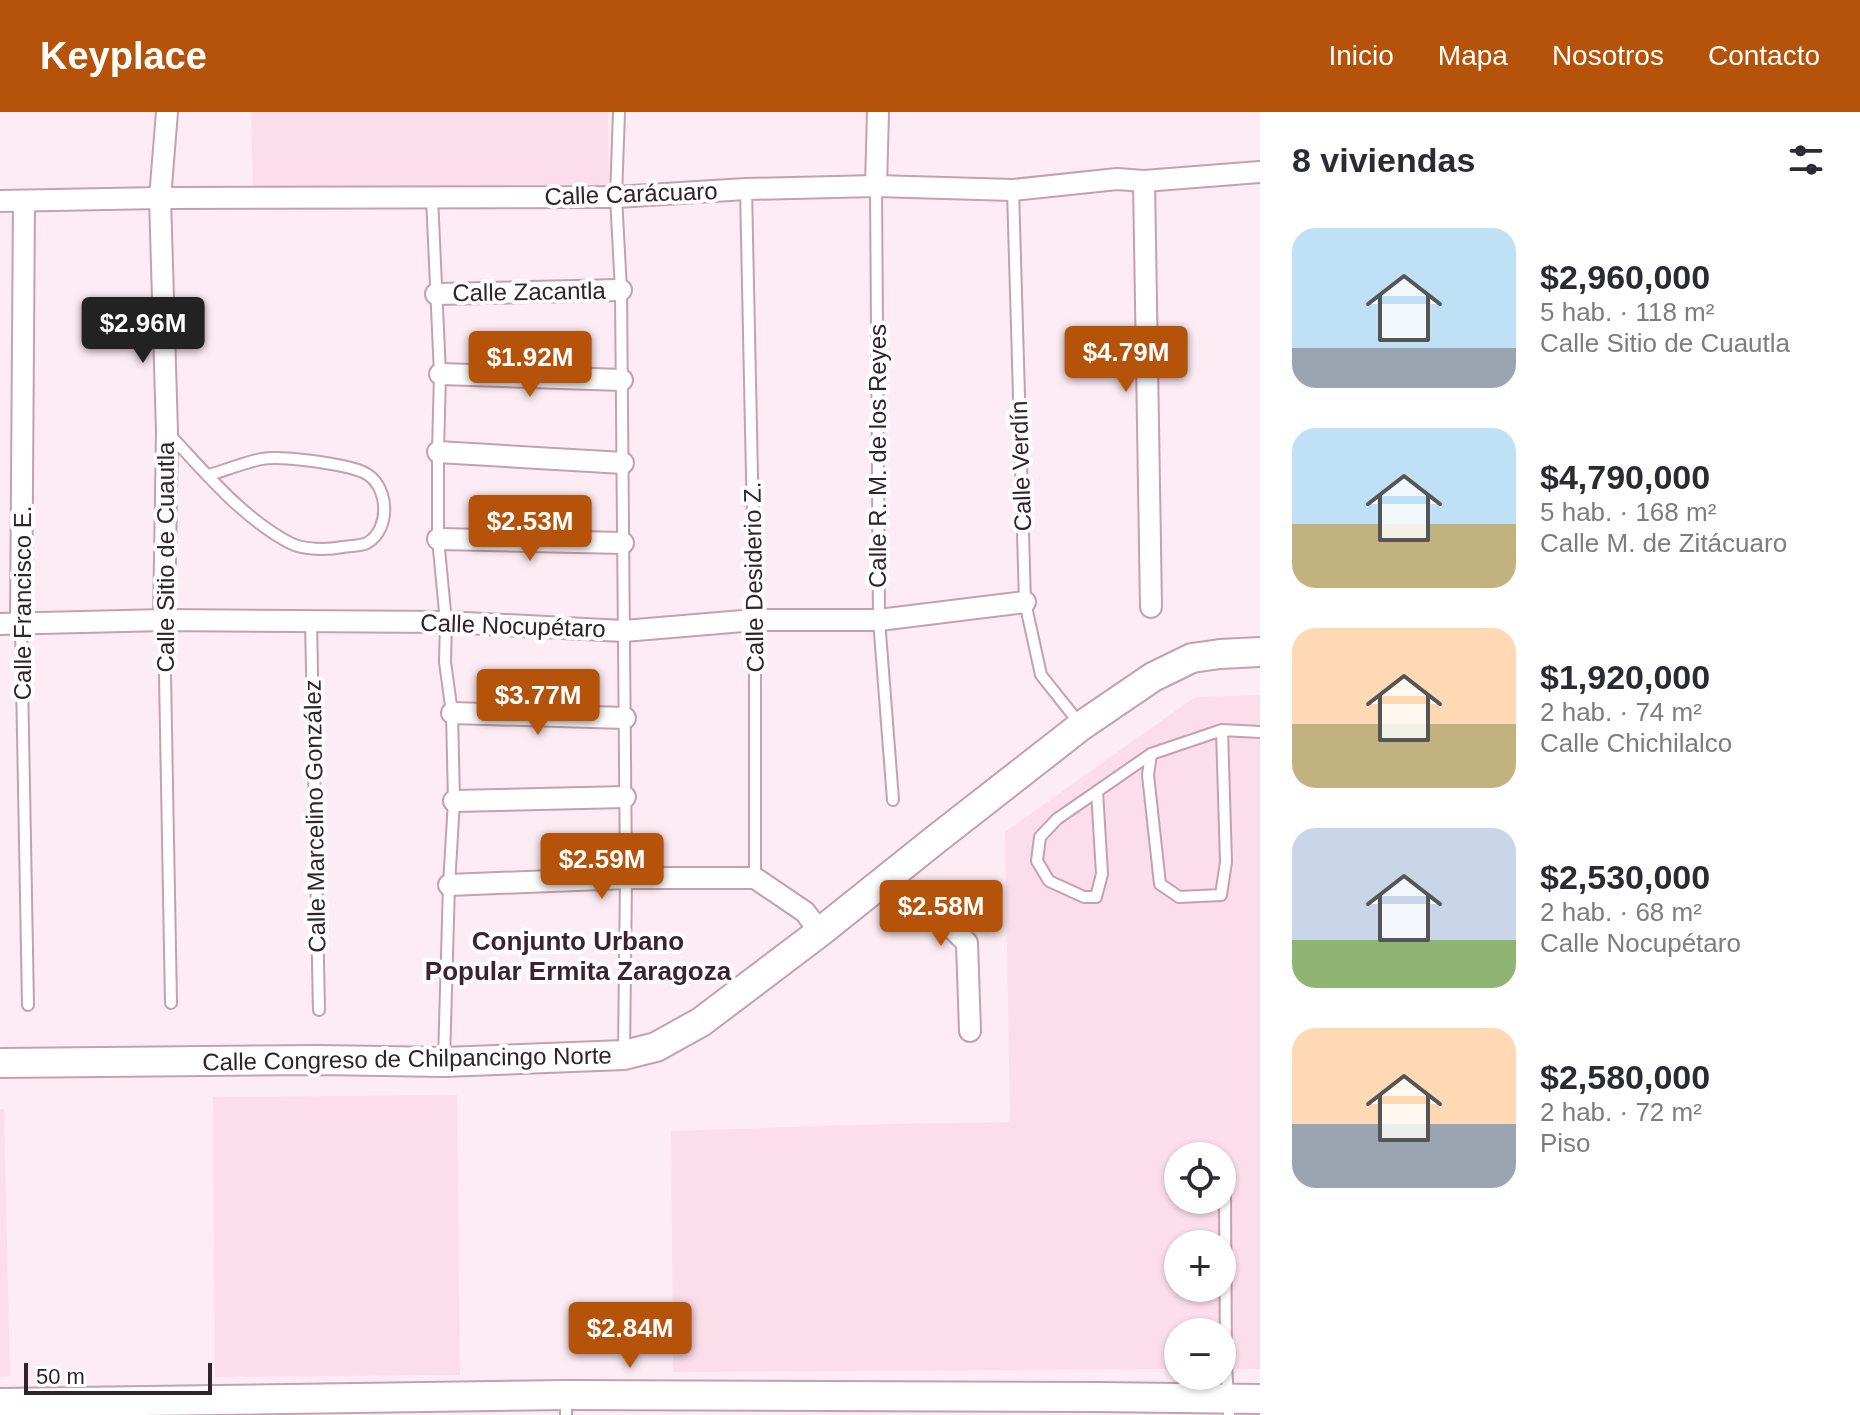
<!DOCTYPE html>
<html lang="es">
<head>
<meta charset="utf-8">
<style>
  body { margin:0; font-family:Arial,sans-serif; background:#f7f7f7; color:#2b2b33; height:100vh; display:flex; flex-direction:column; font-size:30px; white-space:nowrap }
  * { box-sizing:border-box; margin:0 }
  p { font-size:26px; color:#7c7c81 }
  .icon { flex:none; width:44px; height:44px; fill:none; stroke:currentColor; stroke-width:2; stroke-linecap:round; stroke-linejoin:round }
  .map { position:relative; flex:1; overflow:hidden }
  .details { display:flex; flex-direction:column; background:#fff; width:600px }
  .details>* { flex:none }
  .tools { position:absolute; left:1164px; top:1030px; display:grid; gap:16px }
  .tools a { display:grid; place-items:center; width:72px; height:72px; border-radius:50%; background:#fff; box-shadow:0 2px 6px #0004; font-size:40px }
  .scale { position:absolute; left:24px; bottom:20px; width:188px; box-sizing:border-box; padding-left:8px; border:4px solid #312329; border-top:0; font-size:22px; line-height:28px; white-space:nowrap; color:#312329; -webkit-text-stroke:6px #fff; paint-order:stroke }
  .price { position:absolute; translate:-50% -68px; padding:0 18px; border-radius:8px; background:#b45309; color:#fff; font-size:26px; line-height:52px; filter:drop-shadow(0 2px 4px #0008) }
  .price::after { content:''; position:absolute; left:50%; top:48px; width:24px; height:18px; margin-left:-12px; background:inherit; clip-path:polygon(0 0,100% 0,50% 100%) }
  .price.current { background:#222; color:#fff }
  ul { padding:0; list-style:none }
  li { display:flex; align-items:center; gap:24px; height:200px; padding:0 32px }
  li span { display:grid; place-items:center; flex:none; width:224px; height:160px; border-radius:24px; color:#555 }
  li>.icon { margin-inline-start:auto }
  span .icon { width:96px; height:96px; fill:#fffc; stroke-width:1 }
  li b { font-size:34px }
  h2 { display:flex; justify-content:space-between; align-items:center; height:96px; padding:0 32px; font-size:34px }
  header { display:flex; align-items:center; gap:48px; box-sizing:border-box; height:112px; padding:0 40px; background:#b45309; color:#fff }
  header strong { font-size:38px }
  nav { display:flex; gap:44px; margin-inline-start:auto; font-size:28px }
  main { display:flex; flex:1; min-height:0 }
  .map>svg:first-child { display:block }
</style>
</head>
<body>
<header>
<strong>Keyplace</strong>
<nav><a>Inicio</a><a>Mapa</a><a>Nosotros</a><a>Contacto</a></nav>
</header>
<main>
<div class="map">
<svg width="1260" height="1303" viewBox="0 0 1260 1303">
  <rect width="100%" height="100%" fill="#fdecf3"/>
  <g fill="#fcdeea" fill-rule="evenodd">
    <polygon points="251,0 608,0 609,74 253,76"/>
    <path d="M1260 583V1257H1222V1220H1178V1257L673 1260 671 1019 888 1012 1010 1010 1005 720 1195 585ZM1178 1044H1222V1088H1178ZM1178 1132H1222V1176H1178Z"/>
    <polygon points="457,983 460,1263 215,1265 213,985"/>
    <polygon points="0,997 4,997 10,1264 0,1265"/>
  </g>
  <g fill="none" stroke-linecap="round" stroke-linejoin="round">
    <g stroke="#c6a0af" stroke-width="14">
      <g id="lane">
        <polyline points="619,0 616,85 621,178 626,766 624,942"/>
        <polyline points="876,74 879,508 893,688"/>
        <polyline points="746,77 755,508 755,766"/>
        <polyline points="1013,78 1025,490 1041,563 1080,612"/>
        <polyline points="432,85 440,262 438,340 438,427 446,510 445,550 452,601 454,689 449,773 444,948"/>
        <path d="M168 321C205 360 241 405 290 431 304 438 327 438 343 435 350 434 361 434 367 431 392 417 389 371 363 360 344 352 281 343 261 347 243 351 226 358 209 363"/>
        <polyline points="164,508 171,891"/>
        <polyline points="311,509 319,898"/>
        <polyline points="21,512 28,893"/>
        <polyline points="1222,618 1226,750 1221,783 1179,785 1160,772 1148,663 1151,642 1222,618 1260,620"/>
        <polyline points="1097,679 1102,762 1096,785 1084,785 1049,769 1037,749 1040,725 1057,707 1151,642"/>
        <polyline points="1225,1082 1226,1253 1229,1303"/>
        <polyline points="566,1285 566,1303"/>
      </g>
    </g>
    <g stroke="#c6a0af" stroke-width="24">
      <g id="street">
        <polyline points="1144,69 1151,495"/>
        <polyline points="876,74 878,0"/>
        <polyline points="0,89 160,86 616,85 746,77 876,74 1013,78 1117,67 1144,69 1260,60"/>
        <polyline points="436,182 621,178"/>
        <polyline points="440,262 622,268"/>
        <polyline points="438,340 623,351"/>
        <polyline points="438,427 623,431"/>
        <polyline points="164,508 167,320 160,86 167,0"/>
        <polyline points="0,512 164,508 446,510 624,519 755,508 879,508 1025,490"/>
        <polyline points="21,512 24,89"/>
        <polyline points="452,601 625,606"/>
        <polyline points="454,689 625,685"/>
        <polyline points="885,767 947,811 967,831 970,919"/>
        <polyline points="449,773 626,766 755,766 805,800 820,820"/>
      </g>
    </g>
    <g stroke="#c6a0af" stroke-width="32">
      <g id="secondary">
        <polyline points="0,951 320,948 444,950 624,943 656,935 701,910 820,820 935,728 1081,614 1153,565 1192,546 1220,542 1260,540"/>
        <polyline points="0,1291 566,1283 1099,1285 1260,1287"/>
      </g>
    </g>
    <use href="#lane" stroke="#fff" stroke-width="10"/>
    <use href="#street" stroke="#fff" stroke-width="20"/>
    <use href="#secondary" stroke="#fff" stroke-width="28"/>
  </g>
  <g text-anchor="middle" stroke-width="8" stroke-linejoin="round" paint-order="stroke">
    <g font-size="24" fill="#312329" stroke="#fff">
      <text transform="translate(631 82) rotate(-2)" y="8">Calle Carácuaro</text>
      <text transform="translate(529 180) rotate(-1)" y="8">Calle Zacantla</text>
      <text transform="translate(878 344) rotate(-90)" y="8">Calle R. M. de los Reyes</text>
      <text transform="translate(1021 354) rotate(-92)" y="8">Calle Verdín</text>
      <text transform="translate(166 445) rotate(-90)" y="8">Calle Sitio de Cuautla</text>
      <text transform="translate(754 465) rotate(-91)" y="8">Calle Desiderio Z.</text>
      <text transform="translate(23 491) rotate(-90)" y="8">Calle Francisco E.</text>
      <text transform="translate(513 514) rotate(2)" y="8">Calle Nocupétaro</text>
      <text transform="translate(315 704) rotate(-91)" y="8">Calle Marcelino González</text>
      <text transform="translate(407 947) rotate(-1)" y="8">Calle Congreso de Chilpancingo Norte</text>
    </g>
    <g font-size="26" font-weight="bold" fill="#3f222f" stroke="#fff">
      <text x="578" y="838">Conjunto Urbano<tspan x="578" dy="30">Popular Ermita Zaragoza</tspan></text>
    </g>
  </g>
</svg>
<div class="tools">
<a><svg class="icon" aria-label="locate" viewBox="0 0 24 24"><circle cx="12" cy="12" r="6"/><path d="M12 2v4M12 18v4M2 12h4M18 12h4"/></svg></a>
<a>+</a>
<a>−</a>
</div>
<div class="scale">50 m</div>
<b class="price current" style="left:143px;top:253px">$2.96M</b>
<b class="price" style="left:1126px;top:282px">$4.79M</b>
<b class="price" style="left:530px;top:287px">$1.92M</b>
<b class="price" style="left:530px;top:451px">$2.53M</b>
<b class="price" style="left:538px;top:625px">$3.77M</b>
<b class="price" style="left:602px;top:789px">$2.59M</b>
<b class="price" style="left:941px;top:836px">$2.58M</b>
<b class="price" style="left:630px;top:1258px">$2.84M</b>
</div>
<section class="details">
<h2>8 viviendas<svg class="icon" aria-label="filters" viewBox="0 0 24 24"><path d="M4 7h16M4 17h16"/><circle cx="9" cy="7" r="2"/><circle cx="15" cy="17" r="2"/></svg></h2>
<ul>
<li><span style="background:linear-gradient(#bfe0f5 75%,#9aa5b1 0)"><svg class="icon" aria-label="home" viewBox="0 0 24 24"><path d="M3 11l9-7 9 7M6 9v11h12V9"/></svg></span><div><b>$2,960,000</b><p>5 hab. · 118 m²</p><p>Calle Sitio de Cuautla</p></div></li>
<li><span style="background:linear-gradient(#bfe0f5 60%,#c2b280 0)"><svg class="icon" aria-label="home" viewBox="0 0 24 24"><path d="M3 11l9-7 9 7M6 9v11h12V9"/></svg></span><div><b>$4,790,000</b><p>5 hab. · 168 m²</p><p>Calle M. de Zitácuaro</p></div></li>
<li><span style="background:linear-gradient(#ffd9b3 60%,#c2b280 0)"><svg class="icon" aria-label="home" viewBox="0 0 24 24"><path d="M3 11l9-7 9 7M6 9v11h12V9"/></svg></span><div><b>$1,920,000</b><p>2 hab. · 74 m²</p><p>Calle Chichilalco</p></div></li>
<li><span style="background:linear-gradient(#c9d6e8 70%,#8fb573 0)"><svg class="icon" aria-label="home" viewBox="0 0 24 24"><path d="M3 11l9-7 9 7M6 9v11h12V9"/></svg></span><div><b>$2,530,000</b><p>2 hab. · 68 m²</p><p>Calle Nocupétaro</p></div></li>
<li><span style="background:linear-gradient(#ffd9b3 60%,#9aa5b1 0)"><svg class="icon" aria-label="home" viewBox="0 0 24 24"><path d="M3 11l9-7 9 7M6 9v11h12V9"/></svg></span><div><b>$2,580,000</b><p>2 hab. · 72 m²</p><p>Piso</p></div></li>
</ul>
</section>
</main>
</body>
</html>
